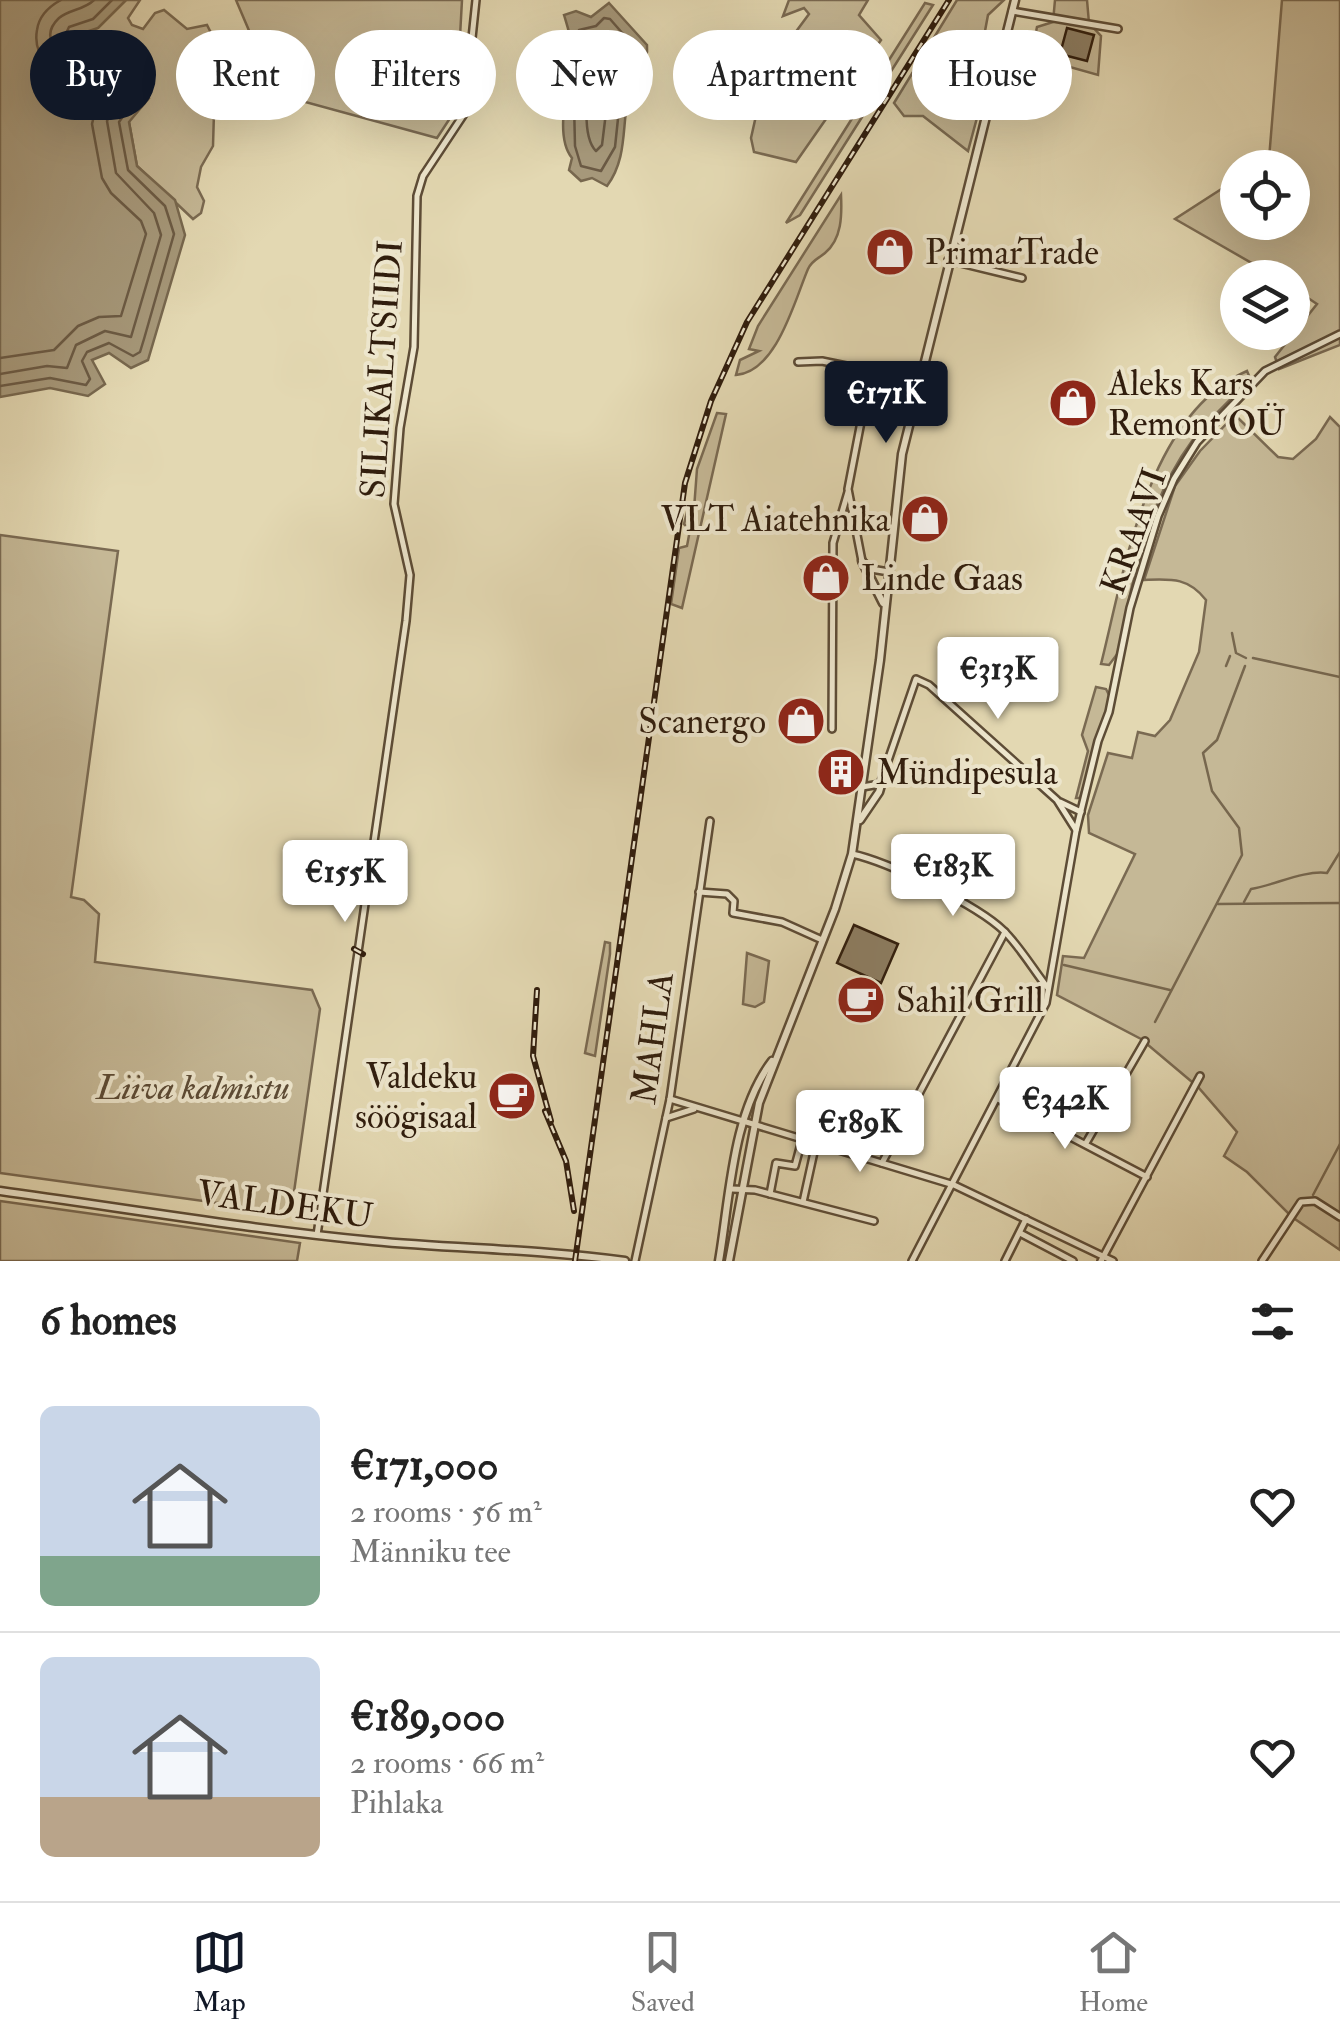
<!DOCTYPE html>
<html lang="en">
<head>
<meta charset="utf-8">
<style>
  body { margin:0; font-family:"IM FELL Double Pica",serif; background:#f6f6f6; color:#222; height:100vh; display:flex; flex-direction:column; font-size:38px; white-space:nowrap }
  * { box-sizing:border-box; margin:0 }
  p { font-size:32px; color:#767676 }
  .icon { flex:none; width:55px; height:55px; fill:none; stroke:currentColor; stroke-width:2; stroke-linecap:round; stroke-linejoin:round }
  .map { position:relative; height:1261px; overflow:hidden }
  .sheet { display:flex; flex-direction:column; background:#fff; flex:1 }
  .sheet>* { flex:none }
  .guide { position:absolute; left:30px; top:30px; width:1280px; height:90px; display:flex; gap:20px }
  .buttons { position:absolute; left:1220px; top:150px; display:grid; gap:20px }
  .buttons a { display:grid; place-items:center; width:90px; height:90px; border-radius:50%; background:#fff; box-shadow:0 10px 40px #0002; font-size:50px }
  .price { position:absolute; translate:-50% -85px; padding:0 22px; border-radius:10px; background:#fff; color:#222; font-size:32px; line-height:65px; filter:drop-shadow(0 2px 5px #0008) }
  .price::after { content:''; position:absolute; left:50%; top:60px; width:30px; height:22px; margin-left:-15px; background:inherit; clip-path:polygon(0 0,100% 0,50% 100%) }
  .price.selected { background:#111827; color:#fff }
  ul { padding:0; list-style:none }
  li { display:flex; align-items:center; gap:30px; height:250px; padding:0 40px }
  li+li { border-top:2px solid #e0e0e0 }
  li span { display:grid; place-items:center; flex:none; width:280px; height:200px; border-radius:15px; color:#555 }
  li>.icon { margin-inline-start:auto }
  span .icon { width:120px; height:120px; fill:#fffc; stroke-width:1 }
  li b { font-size:42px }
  h2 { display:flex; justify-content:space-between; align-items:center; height:120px; padding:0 40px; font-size:42px }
  .tag { padding:0 35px; border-radius:45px; background:#fff; box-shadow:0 10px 40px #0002; font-size:35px; line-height:90px }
  .tag.selected { background:#111827; color:#fff }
  .dock { display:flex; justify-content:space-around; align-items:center; height:140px; border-top:2px solid #e0e0e0; background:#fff; font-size:28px; color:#767676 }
  .dock a { display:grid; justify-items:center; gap:5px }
  .dock .selected { color:#111827 }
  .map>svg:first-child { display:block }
</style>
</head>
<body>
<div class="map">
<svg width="1340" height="1261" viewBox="0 0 1340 1261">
  <rect width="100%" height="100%" fill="#e3d8b2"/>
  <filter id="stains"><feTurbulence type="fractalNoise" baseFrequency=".002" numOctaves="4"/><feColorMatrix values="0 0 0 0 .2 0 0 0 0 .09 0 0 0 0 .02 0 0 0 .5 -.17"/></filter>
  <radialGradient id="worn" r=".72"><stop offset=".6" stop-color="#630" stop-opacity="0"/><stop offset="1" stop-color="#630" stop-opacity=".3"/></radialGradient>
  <g fill="#c5b896" stroke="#7a6a52" stroke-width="2.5">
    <polygon points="126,0 140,0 128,18 132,25 143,29 155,13 164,10 187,29 207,25 219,49 221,73 215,79 213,146 201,167 197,187 204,201 201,213 193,219 137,166 129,122 69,36 98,28"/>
    <polygon points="236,0 462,0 456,109 437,138 276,94"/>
    <polygon points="789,0 868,0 859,15 881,40 796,162 754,152 751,138 762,89 800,56 792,37 809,14 804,8 783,16"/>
    <polygon points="957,0 1004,0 988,15 985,31 999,36 968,151 923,116 904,116 894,103"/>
    <polygon points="1055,0 1087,0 1089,23 1101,36 1098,75 1031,56 1037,27 1053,22"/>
    <polygon points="1282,0 1340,0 1340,345 1279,369 1275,357 1317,304 1293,288 1292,278 1276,277 1175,219 1237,179 1238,222 1292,222 1292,168 1256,167 1269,159"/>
    <polygon points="925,3 933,5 800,215 786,223"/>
    <path d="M841 195C842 215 842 239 825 253 818 259 812 260 808 269 795 299 777 372 736 375L740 360 759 351 749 349 758 326Z"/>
    <path d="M1247 371 1250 378C1232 400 1208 419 1192 441 1147 502 1132 581 1118 653L1109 665 1101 664C1125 569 1147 415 1247 371Z"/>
    <polygon points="717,413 726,414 682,608 671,604 679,548 687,546 690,530 684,524 687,512 694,509 697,469"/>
    <path d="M1235 415 1278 457 1293 459 1316 439 1330 417 1340 427V1250L1292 1217 1247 1172 1224 1156 1237 1132 1198 1087 1141 1039 1057 995 1063 956 1084 958 1135 854 1089 833 1088 815 1108 753 1132 758 1138 732 1155 736 1170 720 1199 652 1206 600C1188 577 1171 579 1144 580L1175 486 1200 451Z"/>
    <polygon points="0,535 118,551 71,897 84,900 99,914 95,962 312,990 320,1009 291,1213 0,1173"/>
    <polygon points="1096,687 1106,689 1110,697 1080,798 1076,798 1088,751 1082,735"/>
    <polygon points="605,942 610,943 610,954 595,1056 585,1053"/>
    <polygon points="747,953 769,961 764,1002 755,1007 743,1004"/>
    <polygon points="0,1201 300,1243 297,1261 0,1261"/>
  </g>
  <g fill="#a6987a" stroke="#77674e" stroke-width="2.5">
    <path d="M0 0H126L98 28 71 37C103 54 131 64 149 98L129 122 137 166 175 200 185 235 148 360 131 368 109 353 92 360 105 384 88 396 50 388 0 397Z"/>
    <path d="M609 3 647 45C649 59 639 68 633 81 619 115 631 154 607 186L592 178 581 181 569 170 572 158C552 134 572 77 571 47 571 36 567 25 564 15L576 11 591 17Z"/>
  </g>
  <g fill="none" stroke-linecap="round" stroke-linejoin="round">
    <g stroke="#6b5a44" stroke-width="2.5">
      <polygon points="604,18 610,19 638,51 622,81 615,147 601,171 581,166 575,146 574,103 582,46 579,30 596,26"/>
      <path d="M609 35 623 53 610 80 602 145 596 151C577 132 592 68 594 42Z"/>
      <path d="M0 358 54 350 78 326 99 317 121 316 146 234 141 221 111 193 102 178 92 124 99 95C75 78 30 69 37 30 39 16 48 7 61 0"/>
      <path d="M0 374 47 366 67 368 76 345 105 331 131 337 161 235 154 213 116 173 107 121 120 93C103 76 24 51 59 18 70 9 84 10 94 0"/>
      <path d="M0 386 50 378 86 385 90 379 82 361 87 352 109 343 133 356 140 352 144 339 174 234 165 206 128 170 119 122 136 98C125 62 75 65 64 38L69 27 93 19 112 0"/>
    </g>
    <g stroke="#77674e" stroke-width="2.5">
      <polyline points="1232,633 1236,653 1246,658"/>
      <polyline points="1253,658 1340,677"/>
      <polyline points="1226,666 1230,656"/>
      <path d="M1244 902 1251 889C1275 885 1304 870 1327 873L1340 852"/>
      <polyline points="1218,904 1340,903"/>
      <polyline points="1064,965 1170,990"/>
      <polyline points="1155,1022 1242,855 1239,828 1212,791 1203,753 1217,740 1245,666"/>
      <polyline points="1313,1195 1340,1144"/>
    </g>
  </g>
  <g fill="#8d7e63" stroke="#301d0d" stroke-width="2.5">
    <polygon points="1067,28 1094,35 1087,61 1060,54"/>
    <polygon points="854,925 898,944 881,983 837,963"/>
  </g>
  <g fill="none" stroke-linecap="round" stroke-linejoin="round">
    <g stroke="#5d4c36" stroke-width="10">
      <g id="minor">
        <polyline points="1012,11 1118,29"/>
        <polyline points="948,260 1022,278"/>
        <polyline points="798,362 822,361 856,368 864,381 866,396 848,489 862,561 871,569 889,572"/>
        <polyline points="832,729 833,543 848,492"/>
        <polyline points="862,787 880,784 916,679 929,685 1057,800 1076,830"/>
        <polyline points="1060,802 1081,812"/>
        <path d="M852 854C889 862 977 905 1004 931 1020 947 1033 969 1047 987"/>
        <polyline points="699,892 727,894 734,901 733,913 782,922 822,940"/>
        <polyline points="670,1099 954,1185 1113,1261"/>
        <polyline points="998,1099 1147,1177"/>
        <polyline points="666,1118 694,1109"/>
        <polyline points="1086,1143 1145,1041"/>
        <polyline points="882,1163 1005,932"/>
        <polyline points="732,1189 755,1190 874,1221"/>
        <polyline points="770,1194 776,1163 795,1166 802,1140"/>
        <polyline points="803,1202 816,1143"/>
        <polyline points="1020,1233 1073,1261"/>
        <polyline points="317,1235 406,621 410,575 394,504 400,428 414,347 417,196 423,176 464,114 476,0"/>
        <polyline points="635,1261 670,1099 710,821"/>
        <polyline points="912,1261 1046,1003 1076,831 1098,741 1109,712 1130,608 1158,516 1174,479 1197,442 1265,371 1340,334"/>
        <polyline points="1005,1261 1026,1219"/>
        <polyline points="1101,1261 1200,1076"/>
        <polyline points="1262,1261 1301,1202 1315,1201 1340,1217"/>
      </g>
    </g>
    <g stroke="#5d4c36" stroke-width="11">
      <g id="tertiary">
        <polyline points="862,561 883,603"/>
        <polyline points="860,820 879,792 884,775"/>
        <path d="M0 1191C124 1208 248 1229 373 1241 457 1249 541 1249 625 1261"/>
        <path d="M719 1261C730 1197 732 1114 772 1061"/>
        <polyline points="729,1261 759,1103 835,909 852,854 880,660 902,454 1015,0"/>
      </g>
    </g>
    <use href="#minor" stroke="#ede6cd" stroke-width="5"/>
    <use href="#tertiary" stroke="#ede6cd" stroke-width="6"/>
    <g stroke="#301d0d" stroke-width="6">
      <g id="rail">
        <polyline points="354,949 363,954"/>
        <polyline points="537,990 533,1056 551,1121"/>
        <polyline points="545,1111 566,1161 574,1211"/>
        <polyline points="575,1261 685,483 711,401 747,322 949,0"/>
      </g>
    </g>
    <use href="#rail" stroke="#ede6cd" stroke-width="2.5" stroke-dasharray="8" stroke-linecap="butt"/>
  </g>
  <defs>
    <g id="shop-disc" transform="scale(2.5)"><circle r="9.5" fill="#8f2418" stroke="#ede6cd"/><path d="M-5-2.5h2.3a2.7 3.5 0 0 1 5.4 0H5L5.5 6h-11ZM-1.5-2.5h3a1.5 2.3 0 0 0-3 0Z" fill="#fff"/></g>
    <g id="building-disc" transform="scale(2.5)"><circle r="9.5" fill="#8f2418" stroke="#ede6cd"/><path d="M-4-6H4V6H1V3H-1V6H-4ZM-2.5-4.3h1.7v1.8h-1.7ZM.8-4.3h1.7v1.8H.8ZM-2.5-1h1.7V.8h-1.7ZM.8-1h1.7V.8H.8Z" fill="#fff"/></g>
    <g id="cafe-disc" transform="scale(2.5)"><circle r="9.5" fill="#8f2418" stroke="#ede6cd"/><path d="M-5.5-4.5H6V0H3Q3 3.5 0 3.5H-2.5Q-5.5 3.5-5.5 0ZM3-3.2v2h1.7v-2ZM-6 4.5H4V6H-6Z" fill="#fff"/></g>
  </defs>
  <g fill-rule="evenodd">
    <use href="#shop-disc" x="890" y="252"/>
    <use href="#shop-disc" x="1073" y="403"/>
    <use href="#shop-disc" x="925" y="519"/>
    <use href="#shop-disc" x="826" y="578"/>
    <use href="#shop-disc" x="801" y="721"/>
    <use href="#building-disc" x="841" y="772"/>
    <use href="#cafe-disc" x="861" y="1000"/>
    <use href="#cafe-disc" x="512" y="1096"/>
  </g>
  <g text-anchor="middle" stroke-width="8" stroke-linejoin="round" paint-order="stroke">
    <g font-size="35" fill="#301d0d" stroke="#ede6cd" text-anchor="start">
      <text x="925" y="264">PrimarTrade</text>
      <text x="1108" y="395">Aleks Kars<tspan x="1108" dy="40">Remont OÜ</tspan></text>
      <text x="890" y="531" text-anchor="end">VLT Aiatehnika</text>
      <text x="861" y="590">Linde Gaas</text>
      <text x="766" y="733" text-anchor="end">Scanergo</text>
      <text x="876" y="784">Mündipesula</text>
      <text x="896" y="1012">Sahil Grill</text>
      <text x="477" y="1088" text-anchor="end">Valdeku<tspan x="477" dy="40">söögisaal</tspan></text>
    </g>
    <g font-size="35" fill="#301d0d" stroke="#ede6cd">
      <text transform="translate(381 369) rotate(-86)" y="12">SILIKALTSIIDI</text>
      <text transform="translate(1133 531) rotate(-70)" y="12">KRAAVI</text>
      <text transform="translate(652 1038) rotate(-82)" y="12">MAHLA</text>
      <text transform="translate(285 1204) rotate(8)" y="12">VALDEKU</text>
    </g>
    <g font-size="35" font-style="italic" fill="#5d4c36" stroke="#ede6cd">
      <text x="193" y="1099">Liiva kalmistu</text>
    </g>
  </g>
  <rect width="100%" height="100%" filter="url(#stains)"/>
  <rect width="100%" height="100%" fill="url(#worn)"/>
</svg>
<div class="buttons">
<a><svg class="icon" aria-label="locate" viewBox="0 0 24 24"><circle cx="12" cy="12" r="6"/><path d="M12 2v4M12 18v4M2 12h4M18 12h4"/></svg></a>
<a><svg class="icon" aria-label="layers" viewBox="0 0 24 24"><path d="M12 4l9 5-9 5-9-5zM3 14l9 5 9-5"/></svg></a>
</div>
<b class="price selected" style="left:886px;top:446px">€171K</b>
<b class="price" style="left:998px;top:722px">€313K</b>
<b class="price" style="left:953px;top:919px">€183K</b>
<b class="price" style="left:345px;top:925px">€155K</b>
<b class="price" style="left:1065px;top:1152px">€342K</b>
<b class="price" style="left:860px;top:1175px">€189K</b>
<div class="guide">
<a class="tag selected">Buy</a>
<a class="tag">Rent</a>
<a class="tag">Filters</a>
<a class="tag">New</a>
<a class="tag">Apartment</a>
<a class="tag">House</a>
</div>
</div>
<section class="sheet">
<h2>6 homes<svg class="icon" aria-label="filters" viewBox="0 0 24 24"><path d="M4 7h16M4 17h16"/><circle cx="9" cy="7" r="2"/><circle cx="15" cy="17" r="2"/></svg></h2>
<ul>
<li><span style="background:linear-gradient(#c9d6e8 75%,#7fa58c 0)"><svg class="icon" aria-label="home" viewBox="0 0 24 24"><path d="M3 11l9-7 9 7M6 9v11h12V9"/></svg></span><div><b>€171,000</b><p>2 rooms · 56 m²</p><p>Männiku tee</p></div><svg class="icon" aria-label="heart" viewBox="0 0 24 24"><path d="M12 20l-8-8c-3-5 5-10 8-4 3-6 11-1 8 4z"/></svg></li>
<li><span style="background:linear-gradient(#c9d6e8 70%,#b9a48a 0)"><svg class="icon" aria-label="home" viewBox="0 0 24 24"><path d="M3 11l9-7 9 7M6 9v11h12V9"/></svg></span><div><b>€189,000</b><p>2 rooms · 66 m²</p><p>Pihlaka</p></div><svg class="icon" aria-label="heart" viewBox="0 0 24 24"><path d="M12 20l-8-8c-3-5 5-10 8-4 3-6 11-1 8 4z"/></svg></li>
</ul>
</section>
<nav class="dock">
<a class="selected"><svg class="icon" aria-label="map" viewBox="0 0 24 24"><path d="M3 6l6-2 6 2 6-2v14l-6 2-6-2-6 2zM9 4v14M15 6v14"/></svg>Map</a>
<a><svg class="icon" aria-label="saved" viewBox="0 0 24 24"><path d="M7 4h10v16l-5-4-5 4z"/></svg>Saved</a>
<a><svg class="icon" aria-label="home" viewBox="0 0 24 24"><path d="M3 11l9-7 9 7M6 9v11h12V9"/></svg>Home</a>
</nav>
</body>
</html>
